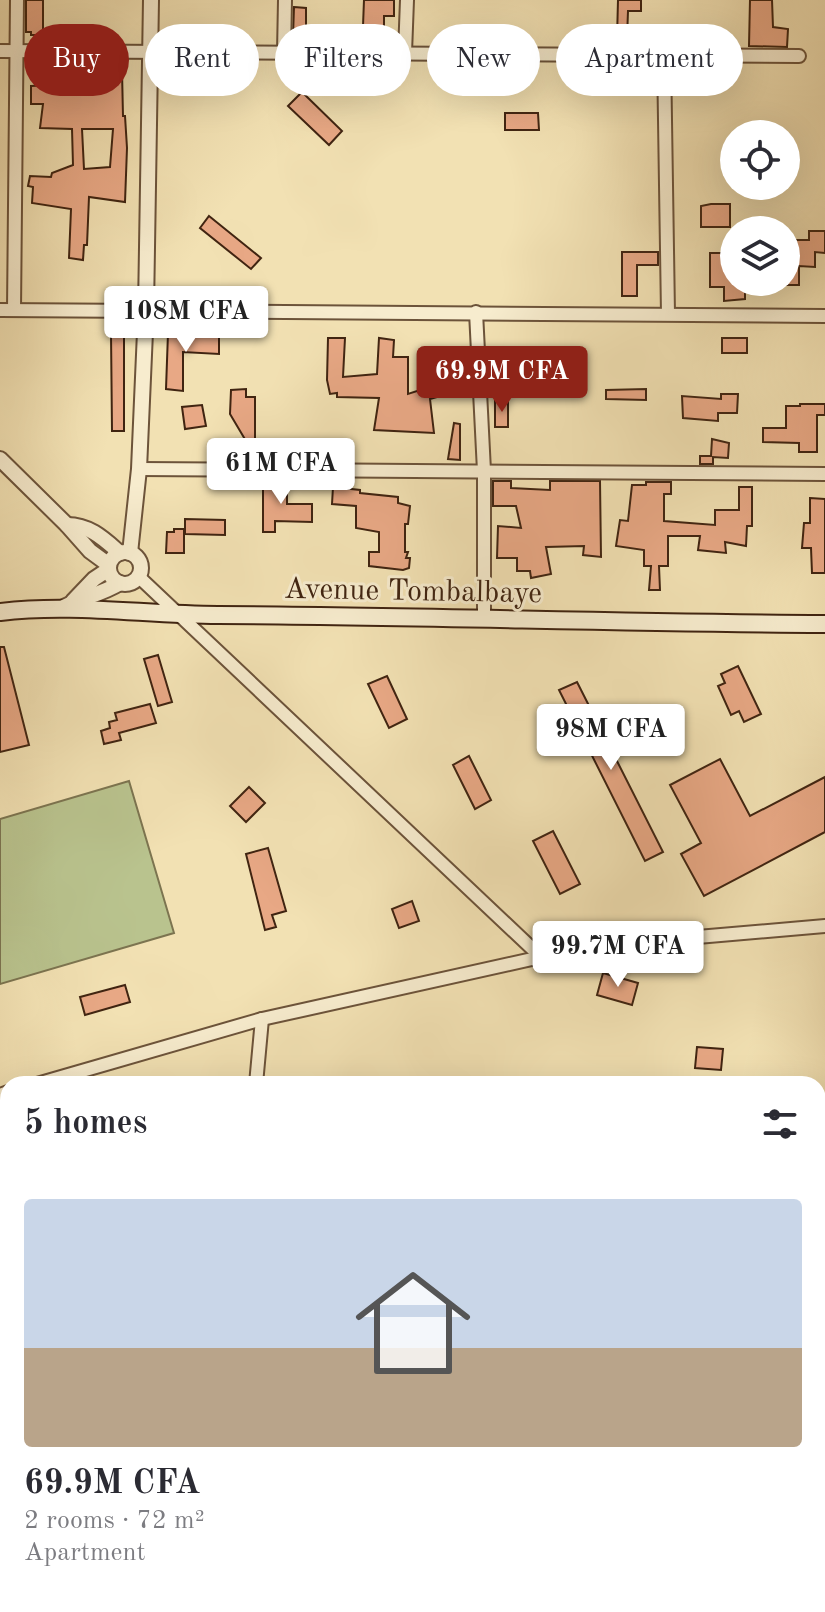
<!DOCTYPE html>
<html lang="en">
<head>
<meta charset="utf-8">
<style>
  body { margin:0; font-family:"Old Standard TT",serif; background:#f2f2f3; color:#2b2b33; height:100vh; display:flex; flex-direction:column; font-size:30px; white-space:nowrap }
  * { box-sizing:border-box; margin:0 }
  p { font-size:26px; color:#7c7c81 }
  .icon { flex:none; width:44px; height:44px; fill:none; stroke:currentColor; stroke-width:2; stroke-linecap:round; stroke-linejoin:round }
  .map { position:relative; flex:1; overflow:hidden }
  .drawer { position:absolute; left:0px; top:1076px; width:826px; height:536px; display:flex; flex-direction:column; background:#fff; border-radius:24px 24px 0 0; box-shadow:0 8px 32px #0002 }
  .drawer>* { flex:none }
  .banner { position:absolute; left:24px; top:24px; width:778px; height:72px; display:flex; gap:16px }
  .fabs { position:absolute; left:720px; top:120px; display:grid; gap:16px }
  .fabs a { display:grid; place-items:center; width:80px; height:80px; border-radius:50%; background:#fff; box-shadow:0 8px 32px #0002; font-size:40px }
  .price { position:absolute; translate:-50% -68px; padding:0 18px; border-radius:8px; background:#fff; color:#222; font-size:26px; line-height:52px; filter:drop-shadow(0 2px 4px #0008) }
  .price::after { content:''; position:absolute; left:50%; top:48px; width:24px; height:18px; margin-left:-12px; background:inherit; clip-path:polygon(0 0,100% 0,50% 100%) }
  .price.on { background:#8f2418; color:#fff }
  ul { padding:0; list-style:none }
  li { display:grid; align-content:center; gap:16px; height:424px; padding:0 24px }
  li span { display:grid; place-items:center; height:248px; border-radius:8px; color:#555 }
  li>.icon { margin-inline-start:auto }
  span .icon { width:144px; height:144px; fill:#fffc; stroke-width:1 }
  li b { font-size:34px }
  h2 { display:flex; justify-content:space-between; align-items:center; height:96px; padding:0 24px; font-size:34px }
  .pill { padding:0 28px; border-radius:36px; background:#fff; box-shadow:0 8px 32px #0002; font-size:28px; line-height:72px }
  .pill.on { background:#8f2418; color:#fff }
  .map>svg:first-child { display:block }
</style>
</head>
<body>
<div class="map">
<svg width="825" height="1612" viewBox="0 0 825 1612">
  <rect width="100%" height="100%" fill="#f2e1b3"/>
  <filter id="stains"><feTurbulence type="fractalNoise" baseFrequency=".0025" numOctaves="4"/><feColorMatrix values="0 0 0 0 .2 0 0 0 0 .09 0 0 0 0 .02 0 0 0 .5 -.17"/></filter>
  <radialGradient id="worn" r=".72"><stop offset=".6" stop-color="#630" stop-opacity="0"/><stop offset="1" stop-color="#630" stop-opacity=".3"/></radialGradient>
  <polygon fill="#b9c38e" stroke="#7c7450" stroke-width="2" points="129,781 174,933 0,984 0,819"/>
  <g fill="#e8a885" stroke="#402411" stroke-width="2" fill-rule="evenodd">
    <polygon points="26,0 43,0 43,35 31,35 31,32 26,32"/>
    <polygon points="364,0 394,0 394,16 384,16 384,30 371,30 371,27 363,26"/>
    <polygon points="618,0 641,0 641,11 628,11 627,39 617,39"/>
    <polygon points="750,0 772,0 773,27 788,29 787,47 749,46"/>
    <polygon points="294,7 306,8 306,37 293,36"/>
    <path d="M74 71H122L123 116H125L127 148 125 202 89 197 87 245H84L83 260 69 258 71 209 32 203 33 187 28 186 30 176 51 177 52 173 73 165 72 129 40 128 43 104H31V86L73 84ZM82 129H113L110 167 84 169Z"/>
    <polygon points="302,92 342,131 329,145 288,106"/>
    <polygon points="505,113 538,113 539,130 505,130"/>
    <polygon points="711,204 730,204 730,227 701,227 701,206"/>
    <polygon points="209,216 261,258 251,269 200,228"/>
    <polygon points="809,231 825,231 825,253 815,252 815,267 799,266 799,285 786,285 786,240 809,240"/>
    <polygon points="622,252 658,252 658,265 637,265 637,296 622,296"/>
    <polygon points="710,253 734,253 734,282 745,282 745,299 724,301 724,287 710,287"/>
    <polygon points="201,330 211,330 212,337 219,337 219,354 183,352 183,391 166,389 168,333 201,333"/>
    <polygon points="111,333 124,333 124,431 112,431"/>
    <polygon points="328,338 345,338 343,377 377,374 379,338 394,340 393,357 408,357 408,394 442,383 447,394 430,399 434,433 374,430 379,398 337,397 337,393 330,394 327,380"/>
    <rect x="722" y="338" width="25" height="15"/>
    <polygon points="246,389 246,397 255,397 255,439 329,439 329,456 222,455 219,441 246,441 230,414 231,390"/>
    <polygon points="646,389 646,400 606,399 606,390"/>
    <polygon points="721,394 738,394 737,413 718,413 718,421 683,418 682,396 721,399"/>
    <rect x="495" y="400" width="13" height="27"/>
    <polygon points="800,404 825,404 825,415 817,415 817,452 799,452 799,443 763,442 763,428 786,428 786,406 800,406"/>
    <polygon points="202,405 206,426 185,429 182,407"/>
    <polygon points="454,423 460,424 460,460 448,459"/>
    <polygon points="712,439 729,443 728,458 713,457 713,464 700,464 700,456 711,456"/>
    <polygon points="263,480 287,480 287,504 312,504 312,522 275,521 275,532 263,532"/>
    <polygon points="493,481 511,481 511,488 550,490 550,481 600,481 601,557 583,555 584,546 546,547 551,574 531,578 530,571 517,571 517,558 497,558 498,526 521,528 516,506 493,506"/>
    <polygon points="646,482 671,482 671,494 664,494 664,521 715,525 715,510 739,510 739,487 752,487 752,526 747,526 746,546 725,542 726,553 698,550 700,536 668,536 668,566 659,566 660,590 649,590 651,566 644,566 644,550 616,546 620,520 628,521 632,485 646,485"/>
    <polygon points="333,487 360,490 360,493 398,497 398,503 410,506 408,524 405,524 405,552 408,552 406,558 410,558 409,568 403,570 369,566 369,552 379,552 379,532 356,528 356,506 332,504"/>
    <polygon points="810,498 825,499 825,573 812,573 811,548 802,548 804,523 810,523"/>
    <polygon points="185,519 225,520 225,535 185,534"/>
    <polygon points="174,529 184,529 184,553 166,553 167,532 174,532"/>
    <polygon points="0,647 4,647 29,745 0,752"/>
    <polygon points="158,655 172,702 158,706 144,659"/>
    <polygon points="738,666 761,714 744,722 739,711 731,715 718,686 725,683 721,674"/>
    <polygon points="387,676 407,719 389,728 368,684"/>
    <polygon points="577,682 663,852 645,861 559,690"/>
    <polygon points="150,704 156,723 119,733 121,740 104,744 101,731 110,728 109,722 117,720 115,713"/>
    <polygon points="469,756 491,800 475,809 453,765"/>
    <polygon points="720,759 750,816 825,777 825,832 704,896 681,854 701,843 670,785"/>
    <polygon points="249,787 265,803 246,822 230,806"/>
    <polygon points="553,831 580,884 560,894 533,841"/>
    <polygon points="268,848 286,911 272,915 276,927 265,930 246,854"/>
    <polygon points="412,901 419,921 399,928 392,909"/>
    <polygon points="603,973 638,983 632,1005 597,995"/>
    <polygon points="125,985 130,1002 85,1015 80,997"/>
    <polygon points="697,1047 723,1049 721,1070 695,1068"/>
  </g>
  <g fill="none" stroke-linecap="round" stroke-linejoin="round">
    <g stroke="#6c533a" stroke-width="16">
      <g id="minor">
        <polyline points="0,51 799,56"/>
        <polyline points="284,53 285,0"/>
        <polyline points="405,53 407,0"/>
        <polyline points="664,55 668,314"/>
        <polyline points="0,310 825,316"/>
        <polyline points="14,310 17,0"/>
        <polyline points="476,312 484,471 484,618"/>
        <polyline points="139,469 825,474"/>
        <polyline points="139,577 541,957"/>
        <polyline points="37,1084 262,1019 541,957 686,938 825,926"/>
        <polyline points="256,1084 262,1019"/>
        <polyline points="0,1095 8,1092"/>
        <polyline points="416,1604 422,1612"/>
      </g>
    </g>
    <g stroke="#6c533a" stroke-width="18">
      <g id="tertiary">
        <polyline points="0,459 67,525 90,551 109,565"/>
        <path d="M67 525C90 525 104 539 120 553"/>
        <circle cx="125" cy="568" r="16"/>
        <polyline points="130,553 139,469 146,309 151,0"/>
        <polyline points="73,601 94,579 109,569"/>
        <path d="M60 609C79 598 101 595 120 583"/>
        <polyline points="0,1441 8,1441"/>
        <polyline points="818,1524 825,1524"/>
      </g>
    </g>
    <g stroke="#402411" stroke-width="20">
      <path id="secondary" d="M0 612C72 603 146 615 218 615 421 616 623 623 825 624"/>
    </g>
    <use href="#minor" stroke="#f7ecce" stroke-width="12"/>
    <use href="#tertiary" stroke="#f7ecce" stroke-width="14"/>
    <use href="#secondary" stroke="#f7ecce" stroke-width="16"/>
  </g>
  <g text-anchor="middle" stroke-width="6" stroke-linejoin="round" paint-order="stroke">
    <g font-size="30" fill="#402411" stroke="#f7ecce">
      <text transform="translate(413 590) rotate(1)" y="10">Avenue Tombalbaye</text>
    </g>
  </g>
  <rect width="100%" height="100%" filter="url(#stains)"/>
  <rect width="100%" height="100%" fill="url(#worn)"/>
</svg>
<div class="fabs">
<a><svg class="icon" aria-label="locate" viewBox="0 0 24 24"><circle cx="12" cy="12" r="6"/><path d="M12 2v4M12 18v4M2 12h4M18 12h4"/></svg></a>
<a><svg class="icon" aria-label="layers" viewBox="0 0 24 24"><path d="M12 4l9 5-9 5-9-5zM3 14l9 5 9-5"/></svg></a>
</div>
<b class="price" style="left:186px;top:354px">108M CFA</b>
<b class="price on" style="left:502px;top:414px">69.9M CFA</b>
<b class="price" style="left:281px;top:506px">61M CFA</b>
<b class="price" style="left:611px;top:772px">98M CFA</b>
<b class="price" style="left:618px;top:989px">99.7M CFA</b>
<div class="banner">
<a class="pill on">Buy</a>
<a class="pill">Rent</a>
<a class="pill">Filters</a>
<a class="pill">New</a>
<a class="pill">Apartment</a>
</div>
<section class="drawer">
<h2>5 homes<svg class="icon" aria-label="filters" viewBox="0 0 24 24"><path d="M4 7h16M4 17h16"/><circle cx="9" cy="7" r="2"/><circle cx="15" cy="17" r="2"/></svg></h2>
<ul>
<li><span style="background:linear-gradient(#c9d6e8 60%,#b9a48a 0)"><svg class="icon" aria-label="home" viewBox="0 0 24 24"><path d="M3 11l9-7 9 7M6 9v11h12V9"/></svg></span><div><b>69.9M CFA</b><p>2 rooms · 72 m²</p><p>Apartment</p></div></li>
</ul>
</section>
</div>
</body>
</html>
